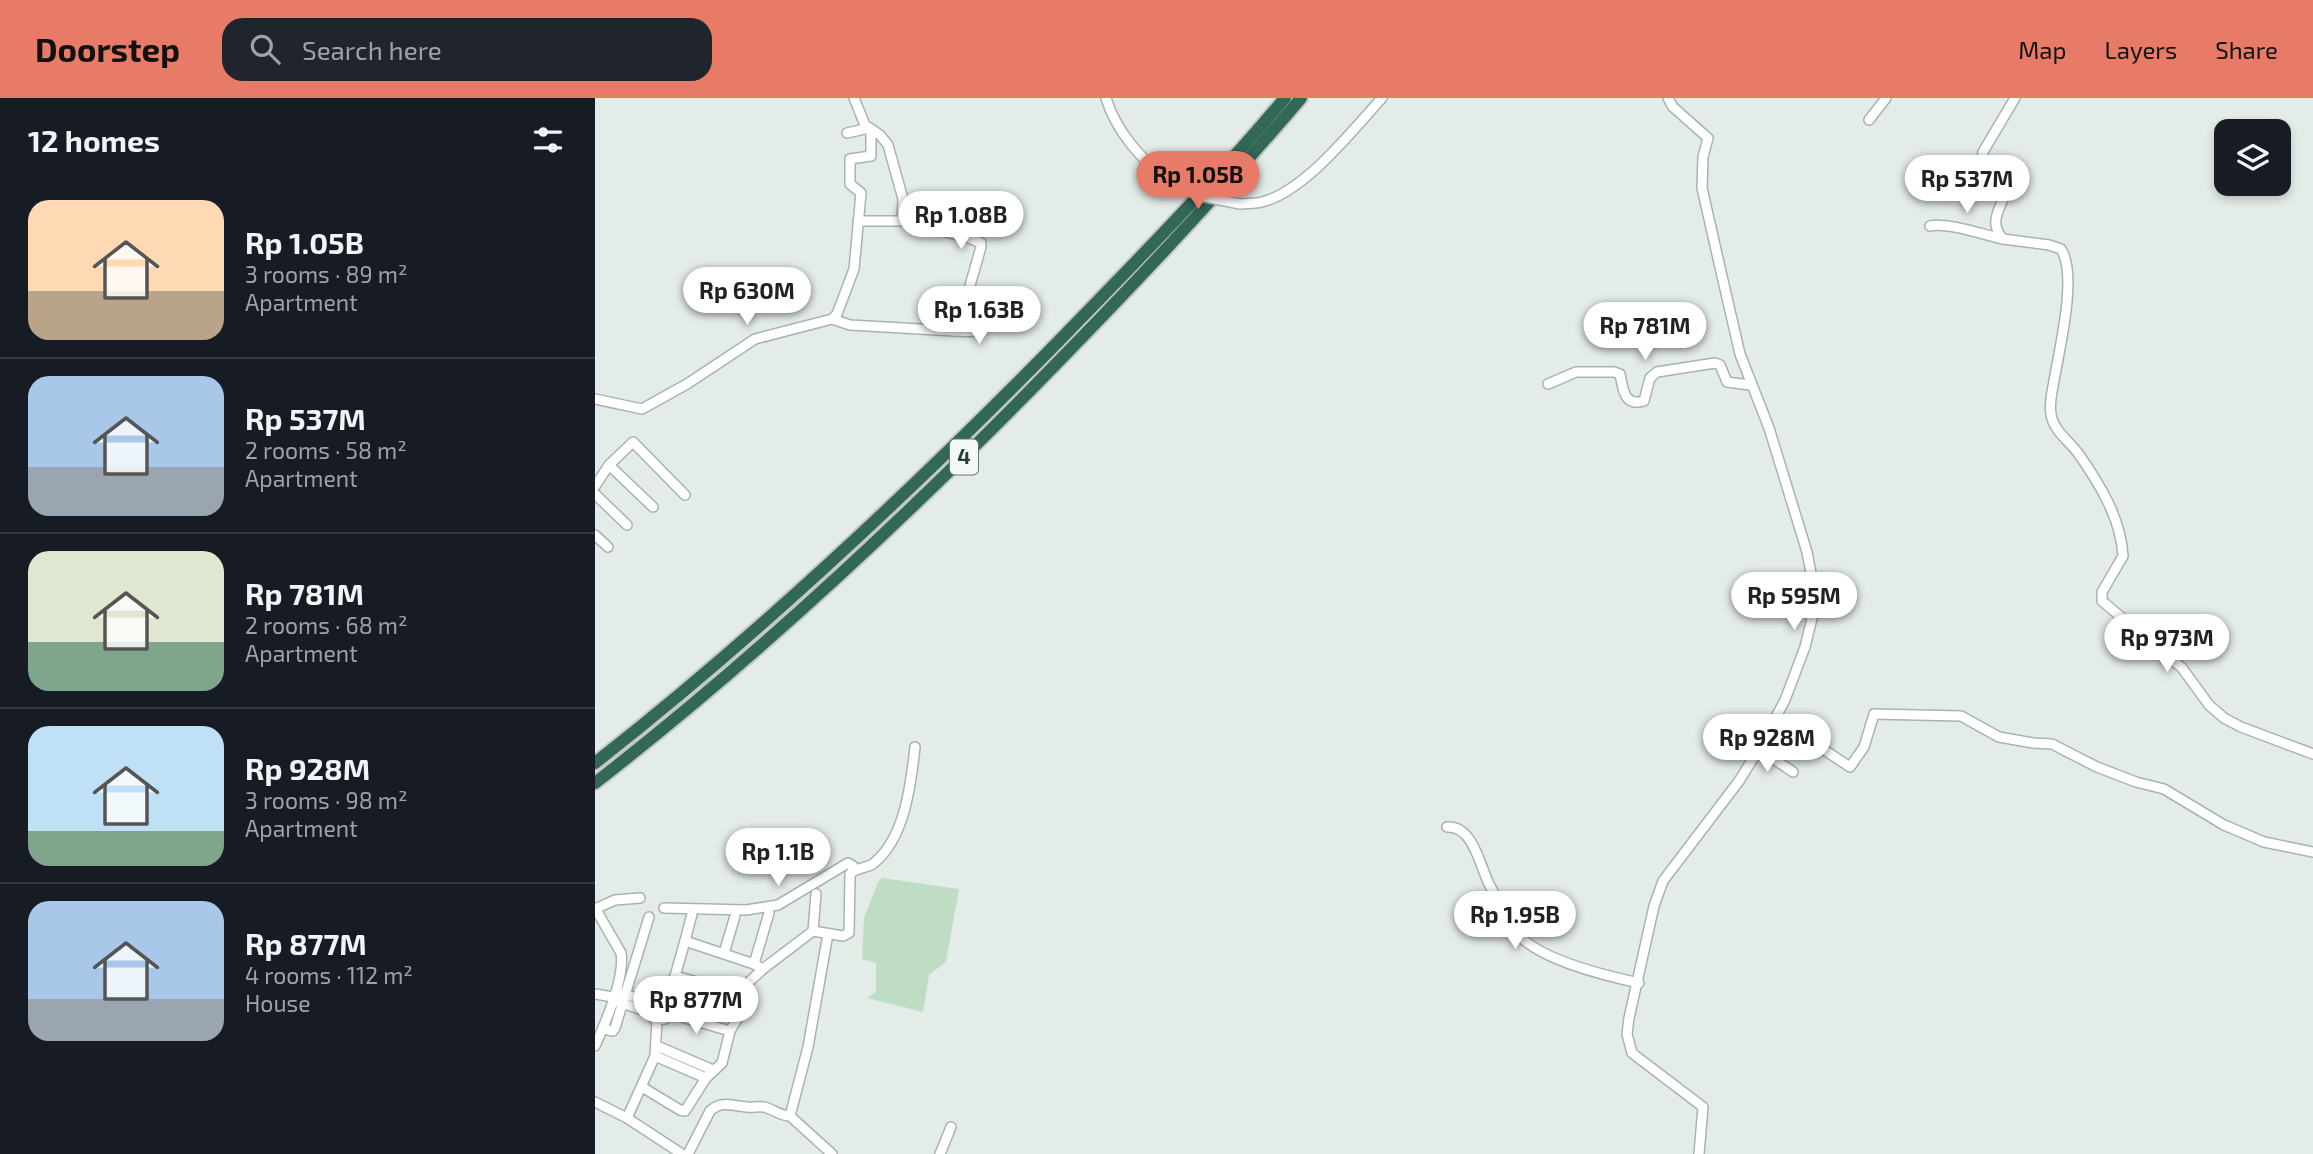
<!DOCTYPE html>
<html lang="en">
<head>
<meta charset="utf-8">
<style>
  body { margin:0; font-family:"Exo 2",sans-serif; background:#20242c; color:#f1f3f6; height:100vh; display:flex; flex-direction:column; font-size:26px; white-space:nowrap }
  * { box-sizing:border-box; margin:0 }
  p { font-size:23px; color:#9ea1a6 }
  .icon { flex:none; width:38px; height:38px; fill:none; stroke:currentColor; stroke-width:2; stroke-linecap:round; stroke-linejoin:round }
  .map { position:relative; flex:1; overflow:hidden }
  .drawer { display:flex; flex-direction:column; background:#171b24; width:595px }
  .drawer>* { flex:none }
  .fabs { position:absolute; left:1619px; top:21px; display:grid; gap:14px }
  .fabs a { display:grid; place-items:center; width:77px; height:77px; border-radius:14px; background:#171b24; box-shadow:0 4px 10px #0003; font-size:35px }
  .price { position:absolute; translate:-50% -60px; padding:0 16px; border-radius:24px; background:#fff; color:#222; font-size:23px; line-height:46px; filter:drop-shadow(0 2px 4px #0008) }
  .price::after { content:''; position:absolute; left:50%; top:42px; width:21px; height:16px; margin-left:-10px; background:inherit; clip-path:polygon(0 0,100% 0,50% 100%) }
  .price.current { background:#e87b67; color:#111 }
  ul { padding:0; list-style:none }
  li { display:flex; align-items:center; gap:21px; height:175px; padding:0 28px }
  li+li { border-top:2px solid #363941 }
  li span { display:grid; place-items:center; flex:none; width:196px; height:140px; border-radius:21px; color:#555 }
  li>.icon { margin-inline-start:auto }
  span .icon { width:84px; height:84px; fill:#fffc; stroke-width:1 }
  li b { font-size:30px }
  h2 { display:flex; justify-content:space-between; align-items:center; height:84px; padding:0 28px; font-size:30px }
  header { display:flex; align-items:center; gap:42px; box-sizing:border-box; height:98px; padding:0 35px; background:#e87b67; color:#111 }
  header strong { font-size:33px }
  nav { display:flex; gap:38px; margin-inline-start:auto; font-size:24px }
  .search { width:490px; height:63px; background:#20242c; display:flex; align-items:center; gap:18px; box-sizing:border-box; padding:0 24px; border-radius:21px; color:#9ea1a6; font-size:26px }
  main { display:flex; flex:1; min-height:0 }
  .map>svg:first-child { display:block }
</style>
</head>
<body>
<header>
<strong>Doorstep</strong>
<div class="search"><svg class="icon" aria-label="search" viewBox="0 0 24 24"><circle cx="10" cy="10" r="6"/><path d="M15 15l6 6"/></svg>Search here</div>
<nav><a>Map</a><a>Layers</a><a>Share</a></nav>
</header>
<main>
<section class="drawer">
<h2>12 homes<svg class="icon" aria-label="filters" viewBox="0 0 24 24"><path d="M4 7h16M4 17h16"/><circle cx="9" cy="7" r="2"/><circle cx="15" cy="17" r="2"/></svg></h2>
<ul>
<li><span style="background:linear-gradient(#ffd9b3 65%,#b9a48a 0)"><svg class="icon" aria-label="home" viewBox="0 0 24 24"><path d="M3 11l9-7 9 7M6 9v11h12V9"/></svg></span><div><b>Rp 1.05B</b><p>3 rooms · 89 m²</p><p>Apartment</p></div></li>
<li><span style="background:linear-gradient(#a9c7e8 65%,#9aa5b1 0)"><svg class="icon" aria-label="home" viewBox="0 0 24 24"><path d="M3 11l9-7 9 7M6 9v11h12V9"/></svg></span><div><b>Rp 537M</b><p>2 rooms · 58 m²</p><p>Apartment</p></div></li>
<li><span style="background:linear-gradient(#dfe7d0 65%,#7fa58c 0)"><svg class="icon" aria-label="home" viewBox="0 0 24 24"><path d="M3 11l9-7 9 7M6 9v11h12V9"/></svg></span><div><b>Rp 781M</b><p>2 rooms · 68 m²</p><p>Apartment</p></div></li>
<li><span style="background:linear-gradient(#bfe0f5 75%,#7fa58c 0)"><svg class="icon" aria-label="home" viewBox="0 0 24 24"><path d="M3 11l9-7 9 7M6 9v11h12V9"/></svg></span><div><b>Rp 928M</b><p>3 rooms · 98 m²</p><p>Apartment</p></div></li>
<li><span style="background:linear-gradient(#a9c7e8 70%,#9aa5b1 0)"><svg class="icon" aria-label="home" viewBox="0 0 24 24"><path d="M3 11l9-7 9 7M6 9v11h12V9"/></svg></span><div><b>Rp 877M</b><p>4 rooms · 112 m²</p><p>House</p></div></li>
</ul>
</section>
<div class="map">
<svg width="1718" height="1056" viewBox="0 0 1718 1056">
  <rect width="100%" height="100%" fill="#e4ece8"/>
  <polygon fill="#bfdcc4" points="287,780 364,791 351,864 334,877 328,914 272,900 281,894 281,865 267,861 269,820 283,784"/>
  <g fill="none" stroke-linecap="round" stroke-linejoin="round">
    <g stroke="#a7b4ae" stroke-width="12">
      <g id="minor">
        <path d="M511 0C521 34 547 61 573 84"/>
        <polyline points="1073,0 1078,9 1113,40 1108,59 1107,90 1124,165 1145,256 1174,330 1212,454 1218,486 1219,512 1210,549 1190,602 1164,651 1144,683 1068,783 1059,808 1034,920 1032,936 1037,955 1108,1009 1104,1056"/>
        <path d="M1420 0 1388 54 1387 65 1410 94C1405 114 1393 123 1408 141L1454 147 1466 151C1483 177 1464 252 1459 283 1457 294 1454 305 1456 316 1458 332 1473 342 1483 355 1504 385 1526 420 1528 458L1507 494V503L1587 570 1614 607 1629 620 1646 629 1718 656"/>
        <polyline points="1274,22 1291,0"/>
        <polyline points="252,35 274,30"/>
        <path d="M645 106C652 105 660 106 667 104 710 93 757 33 787 0"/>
        <polyline points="263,123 307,123"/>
        <path d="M1335 128C1352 124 1389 137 1408 141"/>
        <polyline points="237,221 255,227 359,233 368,212 386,149 386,145 374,140 307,123 308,101 293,47 285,37 270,27 259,0"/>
        <path d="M359 233C373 234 386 235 396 224"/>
        <path d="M953 286 981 274H1019L1025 276C1028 291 1029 309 1049 303L1055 280 1062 274 1120 265 1125 267 1132 284 1155 287"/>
        <polyline points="0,301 47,311 92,286 160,241 237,221 242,216 259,171 266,95 255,86 255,61 276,58 276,31"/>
        <polyline points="14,367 58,409"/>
        <polyline points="0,388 14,367 38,344 90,397"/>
        <polyline points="0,396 32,427"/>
        <polyline points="0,437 13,449"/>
        <polyline points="1181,620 1255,669 1269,649 1279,616 1366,618 1404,639 1438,645 1457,646 1502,669 1541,684 1569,691 1629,727 1648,735 1669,744 1718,754"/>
        <polyline points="1164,651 1198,674"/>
        <path d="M852 729C878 727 885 768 894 786 902 801 912 818 921 833 939 861 1012 878 1044 885"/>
        <path d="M0 810 26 855C30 879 10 926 0 948"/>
        <polyline points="69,810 151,812 183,807 253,765 258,768 258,772"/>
        <polyline points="0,811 20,802 45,800"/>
        <path d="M218 833 248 838 254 835 255 776C261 769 272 771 279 765 310 740 316 686 320 649"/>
        <polyline points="90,843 97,816"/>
        <polyline points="129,855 140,818"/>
        <polyline points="159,866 174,815"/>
        <polyline points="80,878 142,895 168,871"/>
        <polyline points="25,895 56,904"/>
        <polyline points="0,896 18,899"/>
        <path d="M69 900C79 906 78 914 70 921L62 922 57 919 54 909 62 900H69L80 878 90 843 159 866 168 871 218 833 221 796"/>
        <polyline points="23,904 54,914"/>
        <polyline points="76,916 135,933"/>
        <polyline points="8,931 18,933 20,930 54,819"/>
        <polyline points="62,948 118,972"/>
        <polyline points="60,958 111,980"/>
        <polyline points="47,989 85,1012 90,1013 111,980 127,965 135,933 142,921 142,895"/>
        <polyline points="0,1004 32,1020 87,1056"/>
        <polyline points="195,1018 213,949 233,836"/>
        <polyline points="32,1020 60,958 62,922"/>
        <path d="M93 1056 115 1013C127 1002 137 1008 152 1009 157 1010 163 1008 169 1009 178 1011 185 1018 195 1018L237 1056"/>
        <polyline points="345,1056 356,1029"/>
      </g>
    </g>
    <g stroke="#c2c9c6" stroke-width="16">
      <g id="highway">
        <path d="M0 665C162 538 311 398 455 252 535 170 616 88 690 0"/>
        <path d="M0 685C165 557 317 414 462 265 546 179 628 92 706 0"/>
      </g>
    </g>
    <use href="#minor" stroke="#fff" stroke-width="9"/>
    <use href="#highway" stroke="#336758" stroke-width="12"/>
    <g stroke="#a7b4ae" stroke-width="12" stroke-linecap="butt">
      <polyline id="minor-bridge" points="573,84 605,98 645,106"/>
    </g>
    <use href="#minor-bridge" stroke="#fff" stroke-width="9"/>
  </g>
  <g text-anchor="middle" stroke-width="5" stroke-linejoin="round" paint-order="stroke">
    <rect fill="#f4f9f6" stroke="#63756e" stroke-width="2" x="355" y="341.5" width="28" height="35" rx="5"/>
    <g font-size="21" font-weight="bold" fill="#253d34">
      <text x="369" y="366">4</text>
    </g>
  </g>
</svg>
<div class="fabs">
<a><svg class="icon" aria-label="layers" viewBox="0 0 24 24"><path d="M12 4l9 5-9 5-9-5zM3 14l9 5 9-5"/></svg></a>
</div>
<b class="price current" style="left:603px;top:113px">Rp 1.05B</b>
<b class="price" style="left:1372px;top:117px">Rp 537M</b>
<b class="price" style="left:366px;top:153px">Rp 1.08B</b>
<b class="price" style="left:152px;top:229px">Rp 630M</b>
<b class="price" style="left:384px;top:248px">Rp 1.63B</b>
<b class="price" style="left:1050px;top:264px">Rp 781M</b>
<b class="price" style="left:1199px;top:534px">Rp 595M</b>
<b class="price" style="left:1572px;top:576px">Rp 973M</b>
<b class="price" style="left:1172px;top:676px">Rp 928M</b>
<b class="price" style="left:183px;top:790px">Rp 1.1B</b>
<b class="price" style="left:920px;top:853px">Rp 1.95B</b>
<b class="price" style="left:101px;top:938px">Rp 877M</b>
</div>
</main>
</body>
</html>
